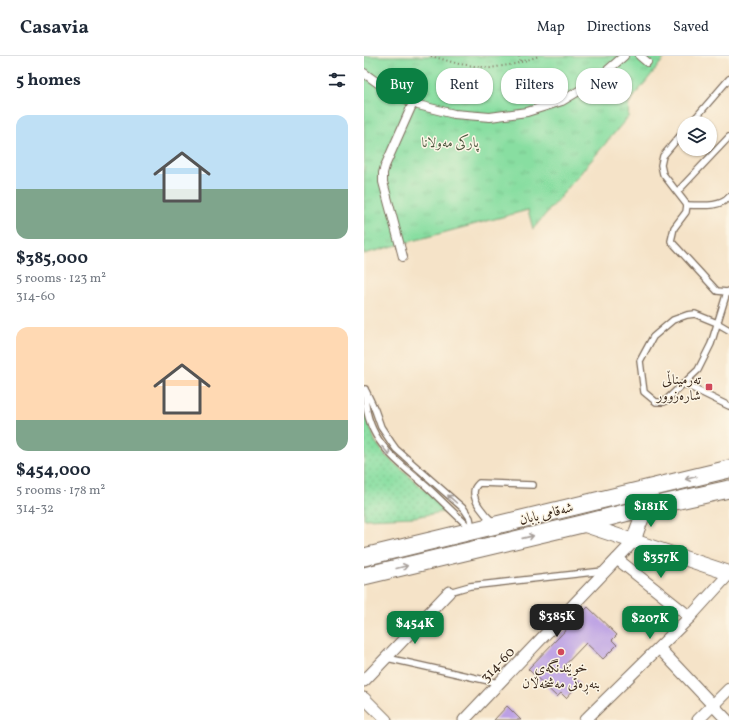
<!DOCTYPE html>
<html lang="en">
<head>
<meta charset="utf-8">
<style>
  body { margin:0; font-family:Vollkorn,Amiri,serif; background:#f2f2f3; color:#1f2937; height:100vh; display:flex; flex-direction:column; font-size:15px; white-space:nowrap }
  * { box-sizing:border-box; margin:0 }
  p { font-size:13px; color:#747a83 }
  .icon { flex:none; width:22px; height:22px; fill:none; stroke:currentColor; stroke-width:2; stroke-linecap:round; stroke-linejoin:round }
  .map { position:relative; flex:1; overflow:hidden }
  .details { display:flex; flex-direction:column; background:#fff; width:364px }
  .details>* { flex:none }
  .top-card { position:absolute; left:12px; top:12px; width:293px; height:36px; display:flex; gap:8px }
  .buttons { position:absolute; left:313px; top:60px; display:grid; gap:8px }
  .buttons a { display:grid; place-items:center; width:40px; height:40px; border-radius:50%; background:#fff; box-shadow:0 1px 3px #0004; font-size:20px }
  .price { position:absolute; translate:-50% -34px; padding:0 9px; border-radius:8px; background:#0b8043; color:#fff; font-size:13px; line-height:26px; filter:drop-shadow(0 1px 2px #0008) }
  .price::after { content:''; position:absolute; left:50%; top:24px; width:12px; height:9px; margin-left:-6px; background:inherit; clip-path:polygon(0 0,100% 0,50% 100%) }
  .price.active { background:#222; color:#fff }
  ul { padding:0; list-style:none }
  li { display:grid; align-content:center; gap:8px; height:212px; padding:0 16px }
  li span { display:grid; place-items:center; height:124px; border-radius:12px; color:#555 }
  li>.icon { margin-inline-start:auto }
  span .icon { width:72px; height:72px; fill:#fffc; stroke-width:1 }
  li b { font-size:17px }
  h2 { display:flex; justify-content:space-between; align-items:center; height:48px; padding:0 16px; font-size:17px }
  .chip { padding:0 14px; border-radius:16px; background:#fff; box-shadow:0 1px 3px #0004; font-size:14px; line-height:36px }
  .chip.active { background:#0b8043; color:#fff }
  header { display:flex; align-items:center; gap:24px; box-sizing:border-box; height:56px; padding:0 20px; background:#fff; border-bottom:1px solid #e0e1e3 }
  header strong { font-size:19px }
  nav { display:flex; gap:22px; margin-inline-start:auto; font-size:14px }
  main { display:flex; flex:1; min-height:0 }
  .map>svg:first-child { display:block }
</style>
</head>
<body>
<header>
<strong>Casavia</strong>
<nav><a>Map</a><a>Directions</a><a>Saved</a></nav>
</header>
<main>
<section class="details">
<h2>5 homes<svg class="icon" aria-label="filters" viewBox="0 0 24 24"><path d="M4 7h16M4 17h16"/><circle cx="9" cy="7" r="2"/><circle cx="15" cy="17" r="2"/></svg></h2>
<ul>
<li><span style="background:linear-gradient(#bfe0f5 60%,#7fa58c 0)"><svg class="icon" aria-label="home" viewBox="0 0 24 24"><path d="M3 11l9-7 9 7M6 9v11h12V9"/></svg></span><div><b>$385,000</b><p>5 rooms · 123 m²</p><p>314-60</p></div></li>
<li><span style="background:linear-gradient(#ffd9b3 75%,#7fa58c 0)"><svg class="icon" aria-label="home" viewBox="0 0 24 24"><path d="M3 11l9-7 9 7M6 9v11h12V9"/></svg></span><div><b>$454,000</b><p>5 rooms · 178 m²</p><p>314-32</p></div></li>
</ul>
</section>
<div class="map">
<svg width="365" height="664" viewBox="0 0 365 664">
  <defs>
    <pattern id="park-tufts" width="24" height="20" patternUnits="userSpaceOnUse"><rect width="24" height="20" fill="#88dea1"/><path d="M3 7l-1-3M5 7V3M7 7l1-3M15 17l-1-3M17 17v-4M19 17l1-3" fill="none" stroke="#76bf8a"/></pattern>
    <pattern id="garden-dots" width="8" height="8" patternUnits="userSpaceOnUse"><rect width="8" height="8" fill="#88dea1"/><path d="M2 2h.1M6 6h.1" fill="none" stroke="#76bf8a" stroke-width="1.8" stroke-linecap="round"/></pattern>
  </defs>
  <rect width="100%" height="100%" fill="#fcf5e5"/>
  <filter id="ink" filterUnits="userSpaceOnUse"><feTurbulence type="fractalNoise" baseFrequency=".025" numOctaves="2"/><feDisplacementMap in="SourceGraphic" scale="8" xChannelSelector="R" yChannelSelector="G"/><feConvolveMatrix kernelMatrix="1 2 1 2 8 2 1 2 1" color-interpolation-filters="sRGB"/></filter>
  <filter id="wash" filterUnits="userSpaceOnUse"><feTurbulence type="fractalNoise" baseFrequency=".012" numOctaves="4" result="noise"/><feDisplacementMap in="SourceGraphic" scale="16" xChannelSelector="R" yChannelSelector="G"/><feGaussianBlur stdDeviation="0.9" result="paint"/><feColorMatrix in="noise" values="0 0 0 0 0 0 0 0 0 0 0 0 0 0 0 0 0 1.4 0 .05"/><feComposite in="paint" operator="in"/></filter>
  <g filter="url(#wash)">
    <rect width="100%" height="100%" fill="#f5e3c8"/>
    <polygon fill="url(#park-tufts)" stroke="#628460" points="0,0 302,0 265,47 264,61 169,173 164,154 0,198"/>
    <polygon fill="url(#garden-dots)" stroke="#628460" points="0,355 2,357 11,385 22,400 85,455 50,461 0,463"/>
    <g id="blocks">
      <g fill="#bca0e4">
        <polygon points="224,551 253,579 248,584 253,589 239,603 222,587 199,611 216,627 202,642 197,637 193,641 164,613"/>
        <polygon points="143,650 157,664 130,664"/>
      </g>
    </g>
  </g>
  <g filter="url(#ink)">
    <use href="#blocks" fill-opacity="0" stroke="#7c6b5a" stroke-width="1"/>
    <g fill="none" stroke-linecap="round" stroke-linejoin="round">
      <g stroke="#7c6b5a" stroke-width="8">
        <g id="service">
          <polyline points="327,67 365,23"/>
          <polyline points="320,75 299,100 297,109 299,118 323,149 322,156 310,172 307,185 353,235 363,236 365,235"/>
          <polyline points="314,135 365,81"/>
          <path d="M323 149C336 149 356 152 365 141"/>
          <polyline points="363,236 347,288 334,314 300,346 292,346 280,336 276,305 289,281 309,264 323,259 331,258 353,267 365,274"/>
          <polyline points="320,328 365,350"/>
          <path d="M1 333C0 383 29 401 62 430 77 444 92 459 107 473"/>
          <polyline points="2,335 11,354 17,371 27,386 32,393 100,453 106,462 108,472"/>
          <path d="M129 466C122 460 106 443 111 432 111 431 114 428 115 427L169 429"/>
          <polyline points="85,536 106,530 239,515"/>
          <polyline points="23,602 134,627"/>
        </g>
      </g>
      <g stroke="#7c6b5a" stroke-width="10">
        <g id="pedestrian">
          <polyline points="276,0 283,6"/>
          <polyline points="0,17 22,33 54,49 90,58 126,61 163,56 198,45 230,26 260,0"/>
          <polyline points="39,201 19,126 19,117 21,110 49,47"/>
        </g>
      </g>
      <g stroke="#7c6b5a" stroke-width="13">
        <g id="minor">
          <polyline points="253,503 326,561"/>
          <polyline points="295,592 363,664"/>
          <polyline points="0,625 85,536"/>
          <polyline points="0,642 22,664"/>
          <polyline points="100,664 270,485"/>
          <polyline points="221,664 326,561 365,518"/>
          <polyline points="334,664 365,633"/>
        </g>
      </g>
      <g stroke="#7c6b5a" stroke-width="16">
        <g id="tertiary">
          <polyline points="218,468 365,517"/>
          <path d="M270 485C273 472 277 462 284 451"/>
        </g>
      </g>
      <g stroke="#7c6b5a" stroke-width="19">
        <g id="primary">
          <polyline points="0,501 365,413"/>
          <polyline points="0,520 113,493 218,468 284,451 365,433"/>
        </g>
      </g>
      <g stroke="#7c6b5a" stroke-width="2" stroke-dasharray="1 3" stroke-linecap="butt">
        <polyline points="67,0 95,8 126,12 151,8 175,0"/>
        <polyline points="155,0 157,6"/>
      </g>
      <use href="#service" stroke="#fff" stroke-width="5.5"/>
      <use href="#pedestrian" stroke="#fff" stroke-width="8"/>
      <use href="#minor" stroke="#fff" stroke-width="11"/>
      <use href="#tertiary" stroke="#fff" stroke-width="14"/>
      <use href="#primary" stroke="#fff" stroke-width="17"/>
    </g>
    <defs><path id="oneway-shaft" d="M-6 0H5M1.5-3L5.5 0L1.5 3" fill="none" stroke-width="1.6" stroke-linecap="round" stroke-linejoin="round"/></defs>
    <g stroke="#a79f9a">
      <use href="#oneway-shaft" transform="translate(22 395) rotate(48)"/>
      <use href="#oneway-shaft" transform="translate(327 422) rotate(166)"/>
      <use href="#oneway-shaft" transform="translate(88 443) rotate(-138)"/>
      <use href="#oneway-shaft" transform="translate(164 481) rotate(-13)"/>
      <use href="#oneway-shaft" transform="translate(38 511) rotate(-14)"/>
    </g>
  </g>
  <g fill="#d1495b" stroke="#fcf5e5" stroke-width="1.5">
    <rect x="341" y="327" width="8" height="8" rx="2"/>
    <circle cx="197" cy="596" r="4"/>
  </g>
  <g text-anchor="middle" stroke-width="3" stroke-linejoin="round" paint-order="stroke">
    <g font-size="14" fill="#4e573f" stroke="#fcf5e5">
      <text x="86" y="91">پارکی مەولانا</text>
    </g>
    <g font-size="14" fill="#3b2a1e" stroke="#fcf5e5" text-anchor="end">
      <text x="337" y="328">تەرمیناڵی<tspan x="337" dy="16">شارەزوور</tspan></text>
      <text x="197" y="616" text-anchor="middle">خوێندنگەی<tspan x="197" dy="16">بنەڕەتی مەشخەڵان</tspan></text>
    </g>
    <g font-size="14" fill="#3b2a1e" stroke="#fcf5e5">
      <text transform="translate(182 457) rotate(-14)" y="5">شەقامی بابان</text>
      <text transform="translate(133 608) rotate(-46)" y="5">314-60</text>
    </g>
  </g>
</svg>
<div class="buttons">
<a><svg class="icon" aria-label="layers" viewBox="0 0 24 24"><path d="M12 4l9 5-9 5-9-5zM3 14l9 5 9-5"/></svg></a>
</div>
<b class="price" style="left:287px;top:472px">$181K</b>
<b class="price" style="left:297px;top:523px">$357K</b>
<b class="price active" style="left:193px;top:582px">$385K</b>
<b class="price" style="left:286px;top:584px">$207K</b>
<b class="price" style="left:51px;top:589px">$454K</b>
<div class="top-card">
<a class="chip active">Buy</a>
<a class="chip">Rent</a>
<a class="chip">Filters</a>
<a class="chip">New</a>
</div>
</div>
</main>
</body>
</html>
